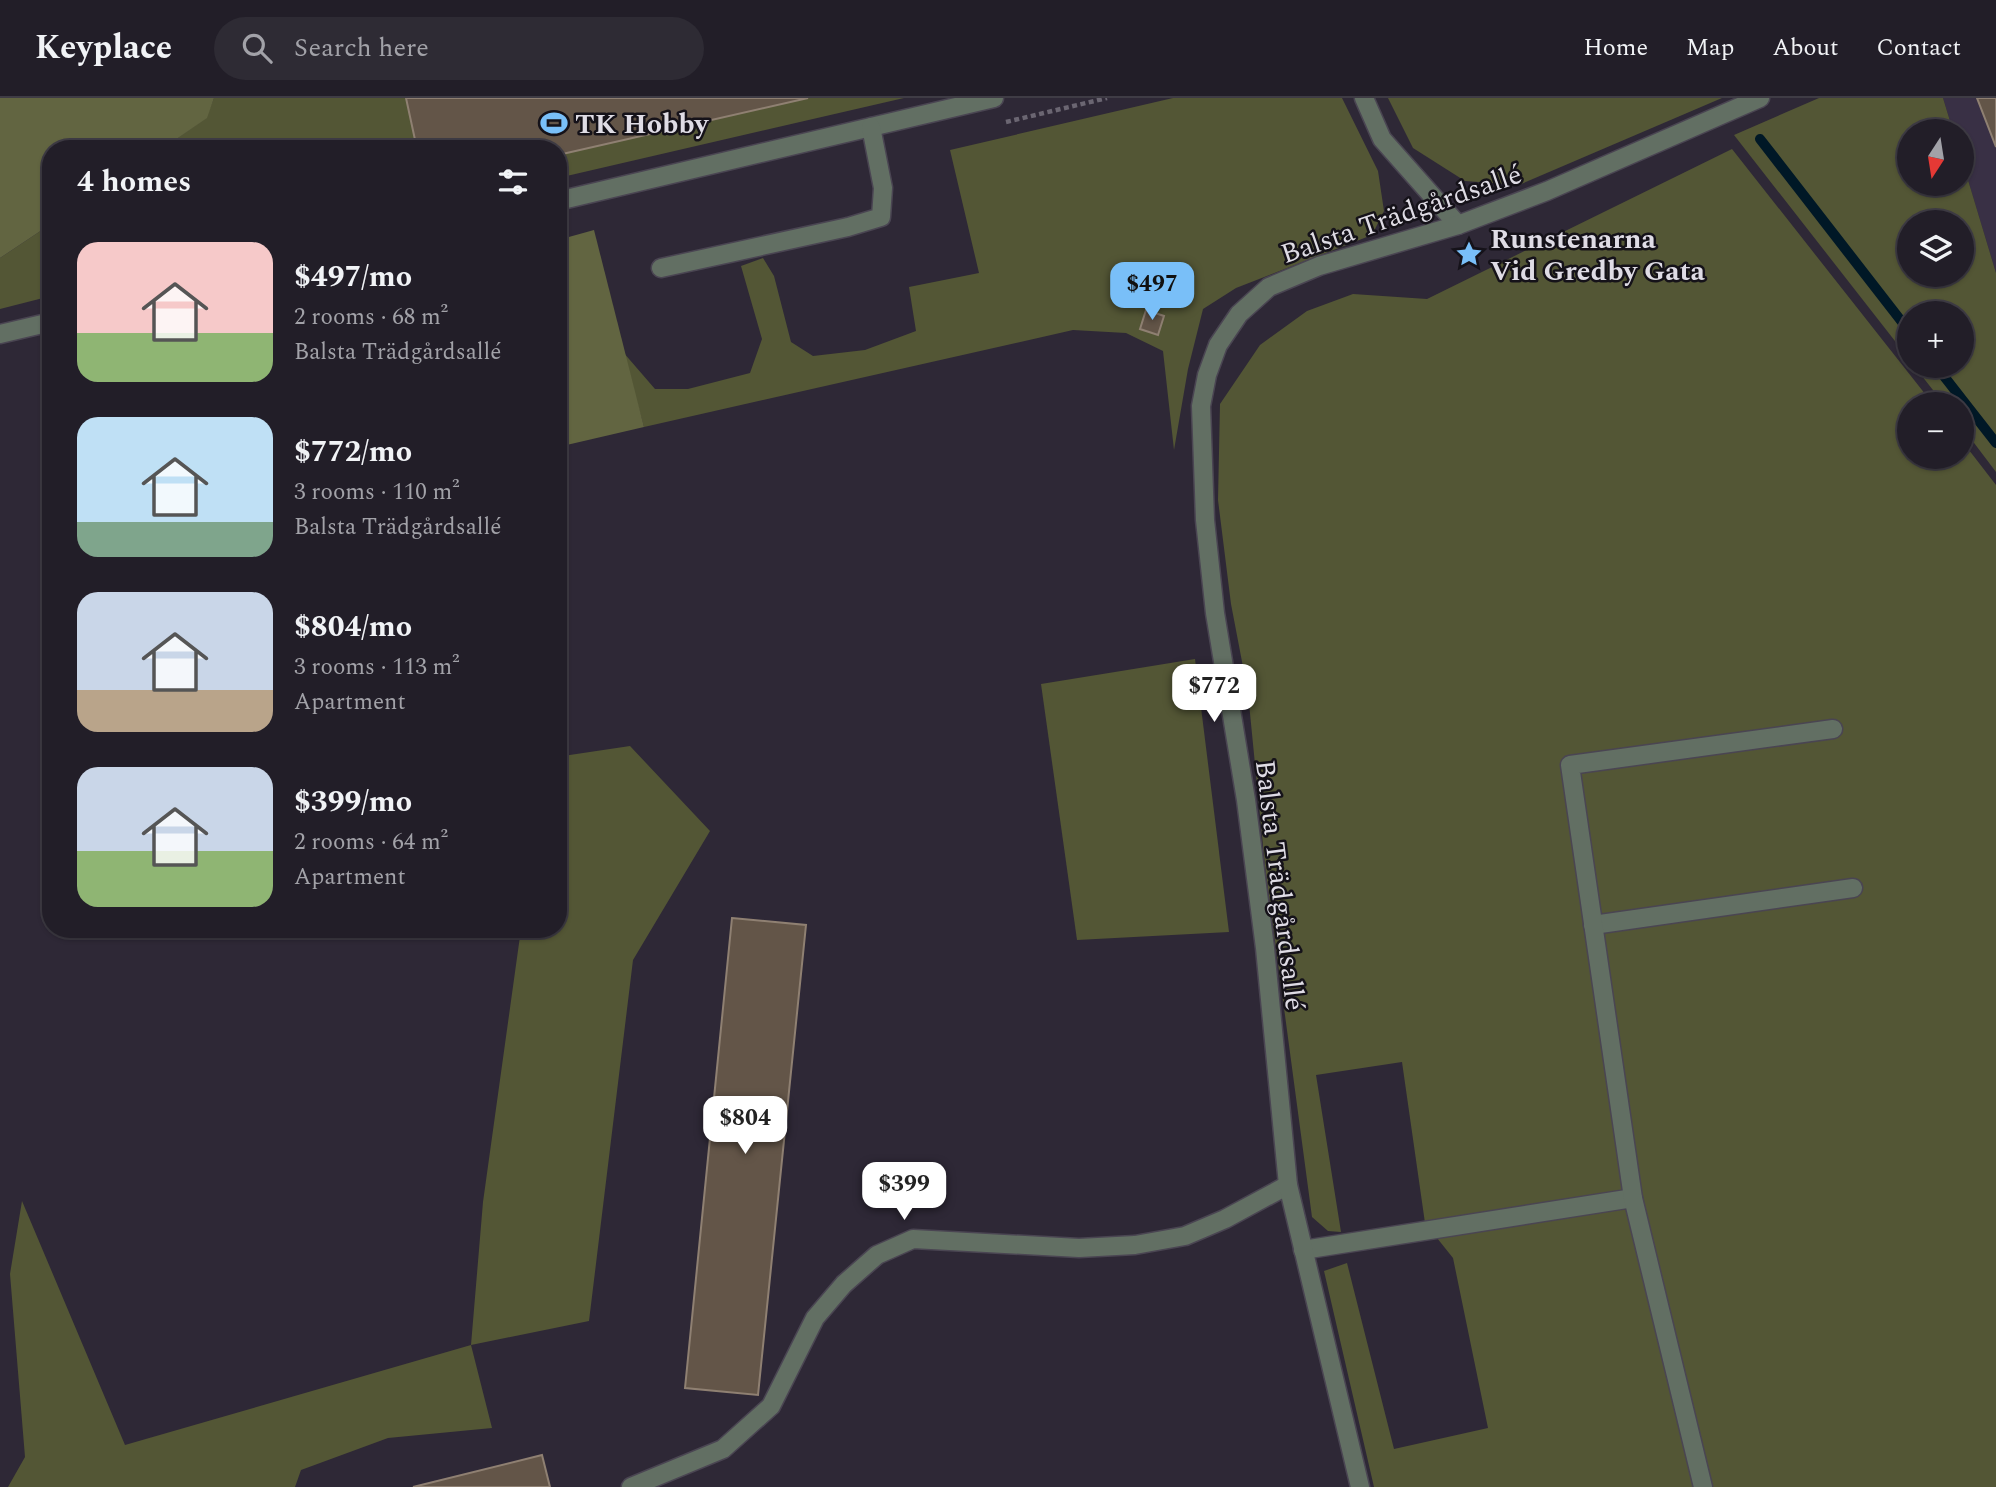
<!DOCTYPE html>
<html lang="en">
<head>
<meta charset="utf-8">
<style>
  body { margin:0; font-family:Spectral,serif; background:#2e2b34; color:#f1f3f6; height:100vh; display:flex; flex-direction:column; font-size:26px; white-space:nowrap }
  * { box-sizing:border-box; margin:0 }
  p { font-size:23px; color:#a2a2a8 }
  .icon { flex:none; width:38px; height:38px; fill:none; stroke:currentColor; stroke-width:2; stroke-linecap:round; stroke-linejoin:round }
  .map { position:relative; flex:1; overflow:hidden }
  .sheet { position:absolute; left:42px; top:42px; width:525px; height:798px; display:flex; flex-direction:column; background:#221e28; border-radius:28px; box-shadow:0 2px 5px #0004,0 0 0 2px #3f3c45 }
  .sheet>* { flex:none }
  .needle { width:46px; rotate:192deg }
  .fabs { position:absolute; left:1897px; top:21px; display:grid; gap:14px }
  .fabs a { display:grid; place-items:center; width:77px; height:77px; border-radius:50%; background:#221e28; box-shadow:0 2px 5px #0004,0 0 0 2px #3f3c45; font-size:35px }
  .price { position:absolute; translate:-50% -60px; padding:0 16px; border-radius:14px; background:#fff; color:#222; font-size:23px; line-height:46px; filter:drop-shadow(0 2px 4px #0008) }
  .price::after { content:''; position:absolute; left:50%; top:42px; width:21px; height:16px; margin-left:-10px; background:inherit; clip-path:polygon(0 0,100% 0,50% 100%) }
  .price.on { background:#79bff8; color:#111 }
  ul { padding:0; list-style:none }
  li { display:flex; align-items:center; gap:21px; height:175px; padding:0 35px }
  li span { display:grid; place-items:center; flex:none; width:196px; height:140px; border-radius:21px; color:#555 }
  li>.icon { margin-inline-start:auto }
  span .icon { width:84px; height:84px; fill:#fffc; stroke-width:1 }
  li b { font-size:30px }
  h2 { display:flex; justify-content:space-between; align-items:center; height:84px; padding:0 35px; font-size:30px }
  header { display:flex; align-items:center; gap:42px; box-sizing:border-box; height:98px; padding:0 35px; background:#221e28; border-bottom:2px solid #3f3c45 }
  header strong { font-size:33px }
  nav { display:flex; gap:38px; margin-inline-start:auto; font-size:24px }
  .search { width:490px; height:63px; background:#2e2b34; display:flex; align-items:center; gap:18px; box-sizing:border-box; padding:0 24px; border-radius:38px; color:#a2a2a8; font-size:26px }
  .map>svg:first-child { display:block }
</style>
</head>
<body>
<header>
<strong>Keyplace</strong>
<div class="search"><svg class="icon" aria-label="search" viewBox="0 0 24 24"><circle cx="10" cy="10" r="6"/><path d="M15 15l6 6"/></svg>Search here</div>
<nav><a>Home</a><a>Map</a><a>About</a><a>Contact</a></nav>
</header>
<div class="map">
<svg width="1996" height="1389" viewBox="0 0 1996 1389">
  <rect width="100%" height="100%" fill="#2e2836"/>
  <polygon fill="#393045" points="1943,0 1996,0 1996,175 1962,62 1962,33 1953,33"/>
  <g fill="#535635" fill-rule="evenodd">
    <polygon points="214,0 904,0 558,80 558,51 162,51 206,20"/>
    <polygon points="1173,0 1342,0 1378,73 1384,113 1372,137 1236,190 1203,211 1188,271 1174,352 1163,253 1126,235 1073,232 644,329 623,254 655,291 688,291 750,275 762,241 741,168 763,160 774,178 791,244 813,258 865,252 916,233 909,189 979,175 950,52"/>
    <polygon points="1388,0 1722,0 1519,87 1465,83 1413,50"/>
    <path d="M1819 0H1943L1953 33H1909V86H1962V62L1996 175V374L1962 329V306H1944L1914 268H1962V215H1909V261L1734 37ZM1909 124H1962V177H1909Z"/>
    <polygon points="1732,51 1933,306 1909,306 1909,359 1962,359 1962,343 1996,387 1996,1389 1374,1389 1324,1173 1347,1165 1394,1351 1488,1330 1453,1160 1425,1125 1402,964 1316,977 1341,1134 1328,1133 1312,1119 1265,768 1248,595 1231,506 1218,402 1220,306 1260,247 1307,213 1353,196 1427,201"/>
    <polygon points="51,126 51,198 0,211 0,160"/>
    <polygon points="1195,561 1229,834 1077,842 1041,586"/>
    <polygon points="630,648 710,733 633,862 589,1223 471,1247 492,1330 388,1340 301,1372 295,1389 8,1389 25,1359 10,1176 22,1103 125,1347 471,1247 483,1104 521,831 558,831 558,671 563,658"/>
  </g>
  <g fill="#626541">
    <polygon points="0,0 214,0 207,20 162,51 51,51 51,126 0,160"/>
    <polygon points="594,132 644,329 558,349 558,142"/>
  </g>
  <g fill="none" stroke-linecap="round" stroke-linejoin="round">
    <g stroke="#001826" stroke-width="10">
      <polyline points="1760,41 1909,233"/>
      <polyline points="1936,268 1996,345"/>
    </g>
  </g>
  <g fill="#635548" stroke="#8f8072" stroke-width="2">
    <polygon points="406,0 808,0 558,57 558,51 417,51"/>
    <polygon points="1977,0 1996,0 1996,49"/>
    <polygon points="1146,212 1164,218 1158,237 1140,231"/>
    <polygon points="732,820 806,827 758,1297 685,1290"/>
    <polygon points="542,1357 550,1389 413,1389"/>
  </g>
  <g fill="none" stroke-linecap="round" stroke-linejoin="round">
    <g stroke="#4a4552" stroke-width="21">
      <g id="minor">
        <polyline points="1364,0 1382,41 1458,127"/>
        <polyline points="558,103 994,0"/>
        <polyline points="661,170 848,129 881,119 883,90 871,29"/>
        <polyline points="0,236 51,224"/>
        <polyline points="1593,827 1853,790"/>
        <polyline points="1303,1152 1633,1100"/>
        <polyline points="631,1389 723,1351 771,1308 815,1220 844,1186 877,1157 913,1141 1079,1150 1135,1147 1185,1138 1225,1121 1288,1087"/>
        <polyline points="1360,1389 1288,1087 1265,850 1246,702 1215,515 1205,422 1201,308 1207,277 1218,247 1239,216 1269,189 1319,168 1458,127 1547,93 1760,0"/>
        <polyline points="1703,1389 1633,1100 1570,667 1833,631"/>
      </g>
    </g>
    <polyline stroke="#6b6672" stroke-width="4.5" stroke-dasharray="5 3.5" stroke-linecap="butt" points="1006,24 1107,0"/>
    <use href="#minor" stroke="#626f63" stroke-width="18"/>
  </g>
  <defs>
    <g id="stadium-bare" transform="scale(2.1)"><path d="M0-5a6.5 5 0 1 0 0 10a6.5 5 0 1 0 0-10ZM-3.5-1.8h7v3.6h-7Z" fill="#79bff8" stroke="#151219" stroke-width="2.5" paint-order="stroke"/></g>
    <g id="sight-bare" transform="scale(2.1)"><path d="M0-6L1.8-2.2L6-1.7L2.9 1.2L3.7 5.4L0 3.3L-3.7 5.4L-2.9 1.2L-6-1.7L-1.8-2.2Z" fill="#79bff8" stroke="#151219" stroke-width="2.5" paint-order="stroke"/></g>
  </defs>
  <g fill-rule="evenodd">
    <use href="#stadium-bare" x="554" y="25"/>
    <use href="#sight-bare" x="1469" y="156"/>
  </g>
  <g text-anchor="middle" stroke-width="5" stroke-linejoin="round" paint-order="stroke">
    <g font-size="28" font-weight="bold" fill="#dfdce5" stroke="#151219" text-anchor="start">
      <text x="575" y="35">TK Hobby</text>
      <text x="1490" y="150">Runstenarna<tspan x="1490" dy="32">Vid Gredby Gata</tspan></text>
    </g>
    <g font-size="28" fill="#dfdce5" stroke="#151219">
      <text transform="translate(1401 115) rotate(-19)" y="10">Balsta Trädgårdsallé</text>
      <text transform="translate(1281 787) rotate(83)" y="10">Balsta Trädgårdsallé</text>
    </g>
  </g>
</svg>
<div class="fabs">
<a><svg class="needle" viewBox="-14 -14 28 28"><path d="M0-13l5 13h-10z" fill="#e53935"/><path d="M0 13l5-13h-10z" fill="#a2a2a8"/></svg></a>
<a><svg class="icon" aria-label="layers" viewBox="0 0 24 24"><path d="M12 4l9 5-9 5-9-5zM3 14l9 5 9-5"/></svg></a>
<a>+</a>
<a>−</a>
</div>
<b class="price on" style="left:1152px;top:224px">$497</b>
<b class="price" style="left:1214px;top:626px">$772</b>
<b class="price" style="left:745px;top:1058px">$804</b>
<b class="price" style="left:904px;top:1124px">$399</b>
<section class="sheet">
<h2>4 homes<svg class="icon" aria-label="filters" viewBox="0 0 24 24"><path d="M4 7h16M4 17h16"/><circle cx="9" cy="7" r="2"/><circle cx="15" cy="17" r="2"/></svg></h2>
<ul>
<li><span style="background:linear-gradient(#f6c9c9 65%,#8fb573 0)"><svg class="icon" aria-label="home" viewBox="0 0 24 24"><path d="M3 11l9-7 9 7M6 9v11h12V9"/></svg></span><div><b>$497/mo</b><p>2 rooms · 68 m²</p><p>Balsta Trädgårdsallé</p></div></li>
<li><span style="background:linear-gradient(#bfe0f5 75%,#7fa58c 0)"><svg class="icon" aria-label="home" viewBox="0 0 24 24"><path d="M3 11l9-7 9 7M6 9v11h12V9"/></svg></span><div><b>$772/mo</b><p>3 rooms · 110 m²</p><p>Balsta Trädgårdsallé</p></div></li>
<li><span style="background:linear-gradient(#c9d6e8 70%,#b9a48a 0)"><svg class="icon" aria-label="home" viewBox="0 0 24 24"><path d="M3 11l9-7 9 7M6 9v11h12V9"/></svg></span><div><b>$804/mo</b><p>3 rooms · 113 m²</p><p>Apartment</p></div></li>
<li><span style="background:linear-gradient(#c9d6e8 60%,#8fb573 0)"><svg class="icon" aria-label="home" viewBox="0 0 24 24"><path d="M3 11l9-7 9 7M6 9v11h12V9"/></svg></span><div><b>$399/mo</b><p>2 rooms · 64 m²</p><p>Apartment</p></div></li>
</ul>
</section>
</div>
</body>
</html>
